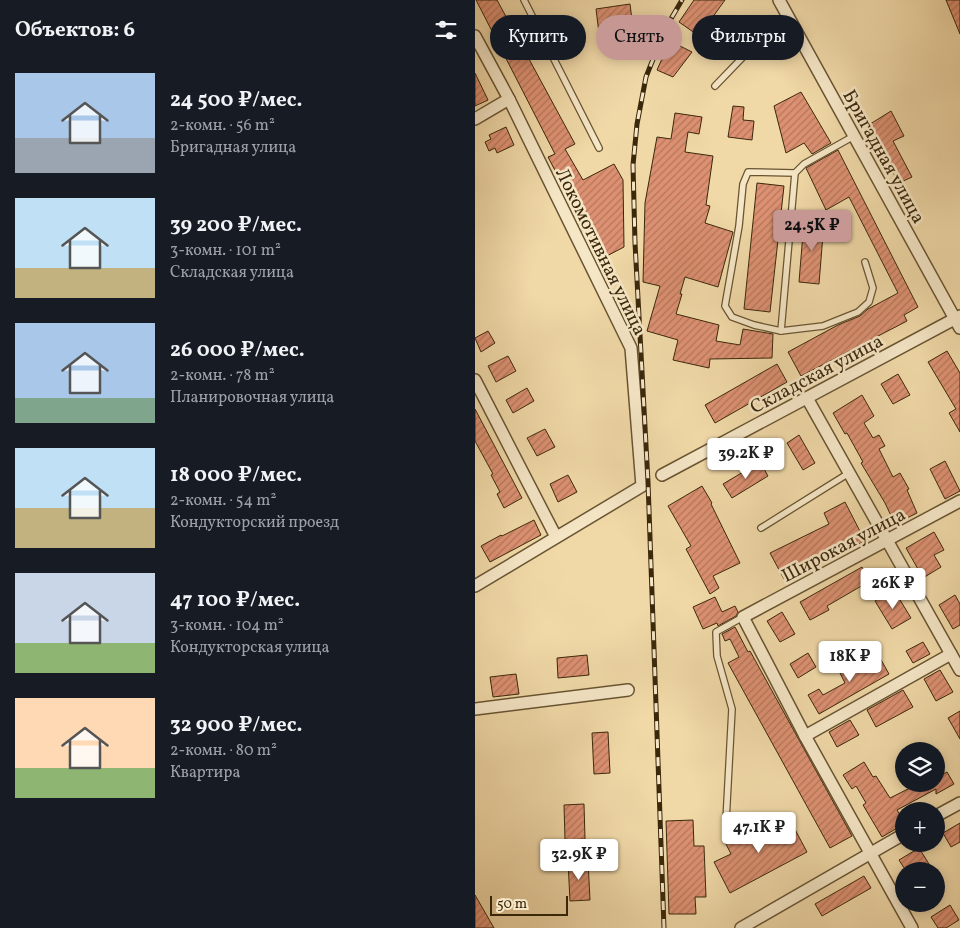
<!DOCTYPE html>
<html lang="ru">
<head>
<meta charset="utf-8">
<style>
  body { margin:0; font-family:Vollkorn,serif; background:#242831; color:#f1f3f6; height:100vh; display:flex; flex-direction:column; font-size:19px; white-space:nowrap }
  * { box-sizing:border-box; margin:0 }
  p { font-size:16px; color:#9ea1a6 }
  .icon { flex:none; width:28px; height:28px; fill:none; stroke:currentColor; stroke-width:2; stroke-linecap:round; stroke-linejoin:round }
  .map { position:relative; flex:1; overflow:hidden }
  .drawer { display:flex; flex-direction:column; background:#171b24; width:475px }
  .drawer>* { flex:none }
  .guide { position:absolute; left:15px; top:15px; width:395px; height:45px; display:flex; gap:10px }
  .fabs { position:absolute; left:420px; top:742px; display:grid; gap:10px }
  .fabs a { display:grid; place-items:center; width:50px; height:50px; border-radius:50%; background:#171b24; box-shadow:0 2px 12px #0003; font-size:25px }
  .scale { position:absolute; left:15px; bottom:12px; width:78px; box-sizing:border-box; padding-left:5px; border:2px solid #3b280b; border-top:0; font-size:14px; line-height:18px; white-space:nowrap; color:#3b280b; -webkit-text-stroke:4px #f5e6c6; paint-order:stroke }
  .price { position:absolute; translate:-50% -42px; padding:0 11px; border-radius:5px; background:#fff; color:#222; font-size:16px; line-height:32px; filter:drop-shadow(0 1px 2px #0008) }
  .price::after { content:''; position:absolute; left:50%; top:30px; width:15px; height:11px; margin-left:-8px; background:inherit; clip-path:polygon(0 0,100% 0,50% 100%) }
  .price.selected { background:#c59692; color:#111 }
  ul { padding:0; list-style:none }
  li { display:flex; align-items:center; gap:15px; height:125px; padding:0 15px }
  li span { display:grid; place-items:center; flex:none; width:140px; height:100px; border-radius:0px; color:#555 }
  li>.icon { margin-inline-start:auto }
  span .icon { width:60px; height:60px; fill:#fffc; stroke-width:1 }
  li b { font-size:21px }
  h2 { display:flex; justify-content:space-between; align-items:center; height:60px; padding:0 15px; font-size:21px }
  .chip { padding:0 18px; border-radius:22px; background:#171b24; box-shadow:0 2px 12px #0003; font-size:18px; line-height:45px }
  .chip.selected { background:#c59692; color:#111 }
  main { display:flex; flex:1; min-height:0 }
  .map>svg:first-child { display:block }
</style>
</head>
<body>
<main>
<section class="drawer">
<h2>Объектов: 6<svg class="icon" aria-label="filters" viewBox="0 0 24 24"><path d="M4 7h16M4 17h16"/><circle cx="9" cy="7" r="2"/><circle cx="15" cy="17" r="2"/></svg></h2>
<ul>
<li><span style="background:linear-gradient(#a9c7e8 65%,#9aa5b1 0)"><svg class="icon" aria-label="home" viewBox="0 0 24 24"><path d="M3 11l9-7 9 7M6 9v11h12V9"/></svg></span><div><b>24 500 ₽/мес.</b><p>2-комн. · 56 m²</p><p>Бригадная улица</p></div></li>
<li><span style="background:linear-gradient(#bfe0f5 70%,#c2b280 0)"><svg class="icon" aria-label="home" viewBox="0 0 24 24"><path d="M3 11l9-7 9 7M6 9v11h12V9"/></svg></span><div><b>39 200 ₽/мес.</b><p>3-комн. · 101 m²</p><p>Складская улица</p></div></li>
<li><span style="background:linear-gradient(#a9c7e8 75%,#7fa58c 0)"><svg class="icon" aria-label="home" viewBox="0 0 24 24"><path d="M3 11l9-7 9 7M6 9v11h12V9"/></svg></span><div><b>26 000 ₽/мес.</b><p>2-комн. · 78 m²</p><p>Планировочная улица</p></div></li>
<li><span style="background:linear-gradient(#bfe0f5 60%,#c2b280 0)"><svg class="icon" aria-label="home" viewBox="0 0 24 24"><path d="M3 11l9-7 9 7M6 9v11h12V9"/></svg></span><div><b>18 000 ₽/мес.</b><p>2-комн. · 54 m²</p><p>Кондукторский проезд</p></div></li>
<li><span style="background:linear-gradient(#c9d6e8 70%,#8fb573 0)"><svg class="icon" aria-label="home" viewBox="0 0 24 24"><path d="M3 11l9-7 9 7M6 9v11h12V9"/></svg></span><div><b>47 100 ₽/мес.</b><p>3-комн. · 104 m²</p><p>Кондукторская улица</p></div></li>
<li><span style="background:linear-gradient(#ffd9b3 70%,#8fb573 0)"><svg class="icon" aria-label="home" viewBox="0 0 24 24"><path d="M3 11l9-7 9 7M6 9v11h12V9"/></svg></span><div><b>32 900 ₽/мес.</b><p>2-комн. · 80 m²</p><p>Квартира</p></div></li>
</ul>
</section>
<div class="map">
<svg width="485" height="928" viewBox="0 0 485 928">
  <defs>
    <pattern id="building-hatch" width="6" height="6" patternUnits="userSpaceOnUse" patternTransform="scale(1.25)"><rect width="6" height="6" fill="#dd9172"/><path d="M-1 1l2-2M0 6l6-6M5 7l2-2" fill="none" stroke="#b4765c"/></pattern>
  </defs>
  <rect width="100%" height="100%" fill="#f0d8a7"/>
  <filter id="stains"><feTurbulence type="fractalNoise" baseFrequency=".004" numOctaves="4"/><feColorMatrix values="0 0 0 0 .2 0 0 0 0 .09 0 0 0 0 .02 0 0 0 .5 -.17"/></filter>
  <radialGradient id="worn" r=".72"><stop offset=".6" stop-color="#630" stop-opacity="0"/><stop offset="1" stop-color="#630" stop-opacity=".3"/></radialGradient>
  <g fill="url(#building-hatch)" stroke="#3b280b">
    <polygon points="1,0 22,0 100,144 90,149 108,180 139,164 148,180 149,247 126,259 73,157 80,154"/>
    <polygon points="219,0 250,0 224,36 204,22"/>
    <polygon points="471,0 485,0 485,34"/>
    <polygon points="155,4 160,44 126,49 121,9"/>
    <polygon points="195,41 217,52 198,77 182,70"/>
    <polygon points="0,73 13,100 0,106"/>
    <polygon points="326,92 356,143 337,154 329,143 311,153 299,106"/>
    <polygon points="258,106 269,107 268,120 279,121 277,140 253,137"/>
    <polygon points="416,111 429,136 418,141 437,177 424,183 392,126"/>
    <polygon points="200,113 227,117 224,134 213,132 210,152 238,156 231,205 235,206 230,223 258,232 243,287 210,277 205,294 207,294 201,314 244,325 241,341 265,345 268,329 298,334 297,358 235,359 234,368 198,360 203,340 172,331 185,286 168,282 170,203 182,137 196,139"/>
    <polygon points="31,127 39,145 22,153 20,148 14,151 10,142 16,139 14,135"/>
    <polygon points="363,150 443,307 429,315 432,321 326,376 313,352 363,325 385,316 393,309 423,293 374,197 351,210 331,168"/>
    <polygon points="282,183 309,186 295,312 269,309"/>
    <polygon points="329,221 349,222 344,284 324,282"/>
    <polygon points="13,331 20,343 6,352 0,338"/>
    <polygon points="472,351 485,373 485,432 474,413 481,409 453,362"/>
    <polygon points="33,356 41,371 21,382 13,366"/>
    <polygon points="302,364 312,382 240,423 230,405"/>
    <polygon points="423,374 435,395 418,404 406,384"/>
    <polygon points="52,388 59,401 38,413 31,400"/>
    <polygon points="387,395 399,416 389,423 398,438 404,435 410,446 404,449 418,477 425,473 434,489 432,490 442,513 420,524 410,503 386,463 388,462 372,433 370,434 358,413"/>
    <polygon points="0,409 47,498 29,508 22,494 25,492 16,475 18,474 0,441"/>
    <polygon points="70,429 80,447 62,456 52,438"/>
    <polygon points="324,435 340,463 328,470 312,443"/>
    <polygon points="470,461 485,491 470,499 455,469"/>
    <polygon points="285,462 293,476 257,498 248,484"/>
    <polygon points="93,475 102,492 83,502 75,484"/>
    <polygon points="227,486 237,503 236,504 265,563 238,576 244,588 235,594 211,549 216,546 193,506"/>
    <polygon points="370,502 390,541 309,579 295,553 354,524 349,513"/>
    <polygon points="59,520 66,535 15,562 6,546 26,535 27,536"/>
    <polygon points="459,532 469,550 459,555 466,567 448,578 431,548"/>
    <polygon points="387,567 395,581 352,606 354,610 335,620 325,602"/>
    <polygon points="419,590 436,618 417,629 400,601"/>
    <polygon points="480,595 485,604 485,625 478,629 464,605"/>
    <polygon points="240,597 247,612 260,606 263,612 261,616 243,626 242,623 228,629 218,607"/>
    <polygon points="307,612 320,634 305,642 292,621"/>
    <polygon points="260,627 273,652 275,651 377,836 355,848 253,663 264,657 255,639 250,641 247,634"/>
    <polygon points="448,642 455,654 438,663 431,651"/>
    <polygon points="333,653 341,667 323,678 315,664"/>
    <polygon points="112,655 114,675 83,678 82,658"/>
    <polygon points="380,656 386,668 405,658 414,674 344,714 333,695 344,689 348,695 370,683 365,673 372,669 368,662"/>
    <polygon points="465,670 478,692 461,701 449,679"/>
    <polygon points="41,674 44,694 18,697 15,677"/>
    <polygon points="428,690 438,707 401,727 392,710"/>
    <polygon points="485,711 485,739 473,718"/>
    <polygon points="375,720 384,735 362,747 354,732"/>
    <polygon points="133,732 135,773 119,774 117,733"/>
    <polygon points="389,762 398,777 401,776 415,798 443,784 461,784 461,778 472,772 479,784 461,794 461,789 422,810 429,821 429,824 407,837 388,805 391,803 381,786 377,789 368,775"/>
    <polygon points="109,804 110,839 90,840 89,805"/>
    <polygon points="218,820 219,846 229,846 231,897 220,897 221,914 194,914 191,821"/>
    <polygon points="293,820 299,831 316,822 332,852 255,893 239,862 256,854 250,842"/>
    <polygon points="485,823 485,842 476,847 468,833"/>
    <polygon points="444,848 454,864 442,871 431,871 424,860"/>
    <polygon points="113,861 115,900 95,901 93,862"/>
    <polygon points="389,876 396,888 347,916 340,904"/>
    <polygon points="0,895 19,928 0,928"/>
    <polygon points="475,905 484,920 471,928 463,928 456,917"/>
  </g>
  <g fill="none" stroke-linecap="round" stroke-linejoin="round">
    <g stroke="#685432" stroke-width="8">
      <g id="lane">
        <polyline points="49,0 124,148"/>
        <polyline points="240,86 292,32 314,18"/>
        <polyline points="320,173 273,172 268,184 264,226 250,306 257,317 279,325 306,331 348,326 383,312 394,302 398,288 390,262"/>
        <polyline points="306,331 320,173 329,164 379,136"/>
        <polyline points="286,528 374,473"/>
        <polyline points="251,821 257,709 242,656 241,632 268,617"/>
      </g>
    </g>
    <g stroke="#685432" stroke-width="14">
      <g id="street">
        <polyline points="304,0 485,328"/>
        <polyline points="0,36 34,99 156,348 167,486 0,586"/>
        <polyline points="0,119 34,99"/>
        <polyline points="0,380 81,537"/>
        <polyline points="332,398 485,670"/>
        <polyline points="187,475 485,316"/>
        <polyline points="0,709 153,690"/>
        <polyline points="330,736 476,654"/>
        <polyline points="461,816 485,803"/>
        <polyline points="266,928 429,834"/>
        <polyline points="437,928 330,736 268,617 485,501"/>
      </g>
    </g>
    <use href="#lane" stroke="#f5e6c6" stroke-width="5.5"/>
    <use href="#street" stroke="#f5e6c6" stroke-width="11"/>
    <g stroke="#3b280b" stroke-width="5">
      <polyline id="rail" points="189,928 173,482 160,243 158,165 162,124 171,77 190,29 207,0"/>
    </g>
    <use href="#rail" stroke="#f5e6c6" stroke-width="3" stroke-dasharray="9" stroke-linecap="butt"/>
  </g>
  <g text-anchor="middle" stroke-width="5" stroke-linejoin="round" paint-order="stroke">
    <g font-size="19" fill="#3b280b" stroke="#f5e6c6">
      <text transform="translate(410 156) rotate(61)" y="7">Бригадная улица</text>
      <text transform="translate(127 251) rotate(64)" y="7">Локомотивная улица</text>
      <text transform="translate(341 373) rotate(-28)" y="7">Складская улица</text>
      <text transform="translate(368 544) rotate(-28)" y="7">Широкая улица</text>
    </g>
  </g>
  <rect width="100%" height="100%" filter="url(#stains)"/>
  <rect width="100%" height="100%" fill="url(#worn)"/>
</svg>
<div class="fabs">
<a><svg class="icon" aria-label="layers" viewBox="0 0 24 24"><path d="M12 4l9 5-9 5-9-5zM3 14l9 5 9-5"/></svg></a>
<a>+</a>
<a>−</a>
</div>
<div class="scale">50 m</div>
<b class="price selected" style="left:337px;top:252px">24.5K ₽</b>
<b class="price" style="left:271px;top:480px">39.2K ₽</b>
<b class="price" style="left:418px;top:610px">26K ₽</b>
<b class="price" style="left:375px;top:683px">18K ₽</b>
<b class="price" style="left:284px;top:854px">47.1K ₽</b>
<b class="price" style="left:104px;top:881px">32.9K ₽</b>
<div class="guide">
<a class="chip">Купить</a>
<a class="chip selected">Снять</a>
<a class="chip">Фильтры</a>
</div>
</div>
</main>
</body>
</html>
